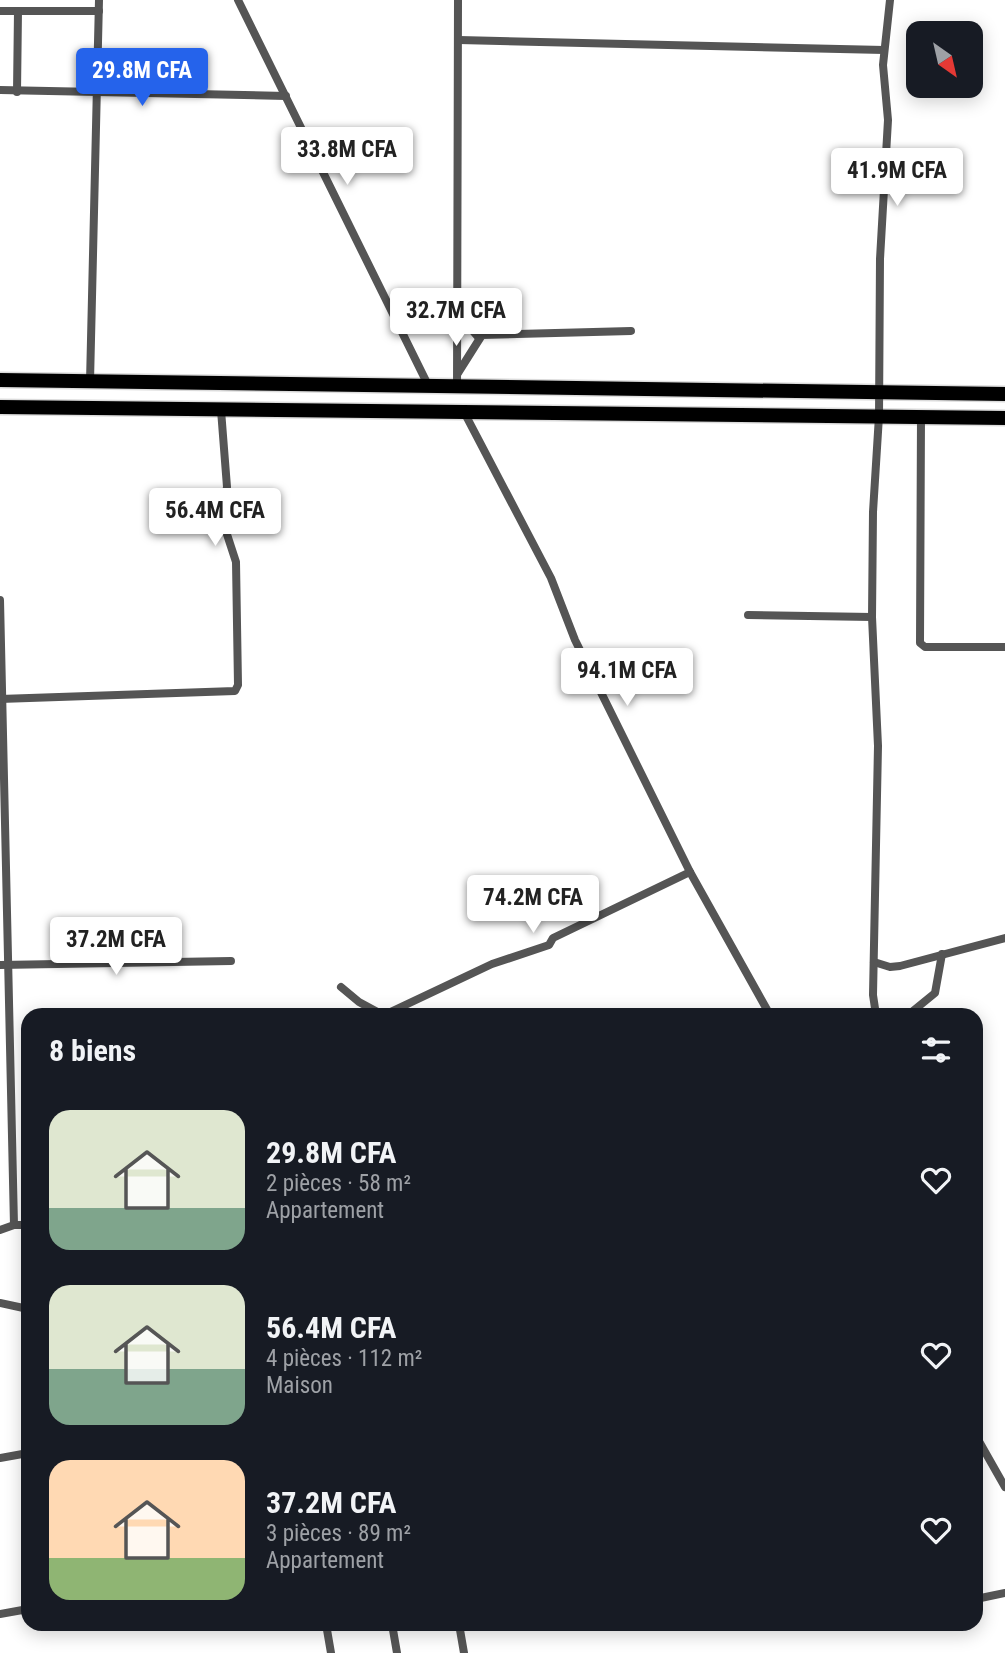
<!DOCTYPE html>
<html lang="fr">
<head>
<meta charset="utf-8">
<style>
  body { margin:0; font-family:"Roboto Condensed",sans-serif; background:#242831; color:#f1f3f6; height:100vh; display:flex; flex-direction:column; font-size:26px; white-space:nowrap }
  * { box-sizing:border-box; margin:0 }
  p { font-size:23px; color:#9ea1a6 }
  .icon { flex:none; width:38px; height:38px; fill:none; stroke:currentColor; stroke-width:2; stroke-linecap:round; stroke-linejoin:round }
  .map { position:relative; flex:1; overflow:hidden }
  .panel { position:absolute; left:21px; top:1008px; width:962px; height:623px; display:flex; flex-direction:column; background:#171b24; border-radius:21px; box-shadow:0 4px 18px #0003 }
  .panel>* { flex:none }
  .needle { width:46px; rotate:146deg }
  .fabs { position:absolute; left:906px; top:21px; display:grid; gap:14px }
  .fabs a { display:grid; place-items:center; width:77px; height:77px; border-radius:14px; background:#171b24; box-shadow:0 4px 18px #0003; font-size:35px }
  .price { position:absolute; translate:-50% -60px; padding:0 16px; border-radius:7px; background:#fff; color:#222; font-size:23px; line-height:46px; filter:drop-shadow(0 2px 4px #0008) }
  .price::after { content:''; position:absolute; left:50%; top:42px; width:21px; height:16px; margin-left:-10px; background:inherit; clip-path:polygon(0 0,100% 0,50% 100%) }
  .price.selected { background:#2563eb; color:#fff }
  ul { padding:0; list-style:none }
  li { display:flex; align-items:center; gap:21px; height:175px; padding:0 28px }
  li span { display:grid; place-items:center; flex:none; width:196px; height:140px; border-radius:21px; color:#555 }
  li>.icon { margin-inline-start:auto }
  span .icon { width:84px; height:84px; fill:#fffc; stroke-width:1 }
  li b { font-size:30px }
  h2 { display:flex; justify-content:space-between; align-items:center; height:84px; padding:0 28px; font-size:30px }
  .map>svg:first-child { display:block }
</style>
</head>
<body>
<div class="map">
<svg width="1005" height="1653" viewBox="0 0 1005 1653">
  <rect width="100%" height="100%" fill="#fff"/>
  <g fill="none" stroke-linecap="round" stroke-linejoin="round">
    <g stroke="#dbdbdb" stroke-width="17">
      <g id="trunk">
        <polyline points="0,380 1005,394"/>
        <polyline points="0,407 1005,418"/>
      </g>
    </g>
    <g stroke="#555" stroke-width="8">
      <polyline points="238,0 429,387"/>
      <polyline points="0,11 99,11"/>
      <polyline points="459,40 884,50"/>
      <polyline points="0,90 286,96"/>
      <polyline points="17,92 18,11"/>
      <polyline points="458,314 478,337"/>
      <polyline points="458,373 482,335 631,331"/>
      <polyline points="90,382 99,0"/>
      <polyline points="457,388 458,0"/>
      <polyline points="464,412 551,578 575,640 690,872 770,1015"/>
      <polyline points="921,417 920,643 925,647 1005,647"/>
      <polyline points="0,600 14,1225"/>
      <polyline points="748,615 872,617"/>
      <polyline points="0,699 235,691 238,685 236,562 221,516 227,487 221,410"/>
      <polyline points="874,962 890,967 900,966 1005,938"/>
      <polyline points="0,965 231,961"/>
      <polyline points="341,987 359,1002 383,1015"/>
      <polyline points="384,1015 492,964 549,945 553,938 690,872"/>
      <polyline points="876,1015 873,995 878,746 872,617 873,512 879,416 880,259 888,120 883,65 890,0"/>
      <polyline points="908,1015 935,993 942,954"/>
      <polyline points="0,1230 14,1225 28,1225"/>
      <polyline points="0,1303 28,1309"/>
      <polyline points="976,1436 1005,1487"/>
      <polyline points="0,1458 28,1453"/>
      <polyline points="976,1599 1005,1593"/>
      <polyline points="0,1614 28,1609"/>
      <polyline points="326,1624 331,1653"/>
      <polyline points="392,1624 397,1653"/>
      <polyline points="459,1624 464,1653"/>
    </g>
    <use href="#trunk" stroke="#000" stroke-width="14"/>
  </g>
</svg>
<div class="fabs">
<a><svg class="needle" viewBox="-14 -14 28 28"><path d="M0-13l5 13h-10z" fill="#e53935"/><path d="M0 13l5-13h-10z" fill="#9ea1a6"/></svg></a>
</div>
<b class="price selected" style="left:142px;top:108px">29.8M CFA</b>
<b class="price" style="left:347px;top:187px">33.8M CFA</b>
<b class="price" style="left:897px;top:208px">41.9M CFA</b>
<b class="price" style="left:456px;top:348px">32.7M CFA</b>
<b class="price" style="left:215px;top:548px">56.4M CFA</b>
<b class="price" style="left:627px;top:708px">94.1M CFA</b>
<b class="price" style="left:533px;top:935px">74.2M CFA</b>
<b class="price" style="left:116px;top:977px">37.2M CFA</b>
<section class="panel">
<h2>8 biens<svg class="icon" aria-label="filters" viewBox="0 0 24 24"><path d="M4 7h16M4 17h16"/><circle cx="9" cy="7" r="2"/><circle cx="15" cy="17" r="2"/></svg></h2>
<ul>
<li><span style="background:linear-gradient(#dfe7d0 70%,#7fa58c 0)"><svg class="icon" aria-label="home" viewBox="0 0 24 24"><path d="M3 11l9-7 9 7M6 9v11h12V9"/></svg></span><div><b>29.8M CFA</b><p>2 pièces · 58 m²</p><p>Appartement</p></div><svg class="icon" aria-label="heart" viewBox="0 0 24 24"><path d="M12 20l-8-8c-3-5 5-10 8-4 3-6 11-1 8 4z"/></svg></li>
<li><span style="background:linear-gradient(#dfe7d0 60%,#7fa58c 0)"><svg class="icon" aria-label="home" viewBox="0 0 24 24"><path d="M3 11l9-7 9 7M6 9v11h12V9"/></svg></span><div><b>56.4M CFA</b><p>4 pièces · 112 m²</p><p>Maison</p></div><svg class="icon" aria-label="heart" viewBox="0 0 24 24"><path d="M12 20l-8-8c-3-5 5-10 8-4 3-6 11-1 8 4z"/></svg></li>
<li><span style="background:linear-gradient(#ffd9b3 70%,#8fb573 0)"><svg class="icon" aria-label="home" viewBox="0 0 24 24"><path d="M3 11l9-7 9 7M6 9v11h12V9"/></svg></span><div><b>37.2M CFA</b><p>3 pièces · 89 m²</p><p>Appartement</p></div><svg class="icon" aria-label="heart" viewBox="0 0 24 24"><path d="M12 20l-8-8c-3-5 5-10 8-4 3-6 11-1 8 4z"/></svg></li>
</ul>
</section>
</div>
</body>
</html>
